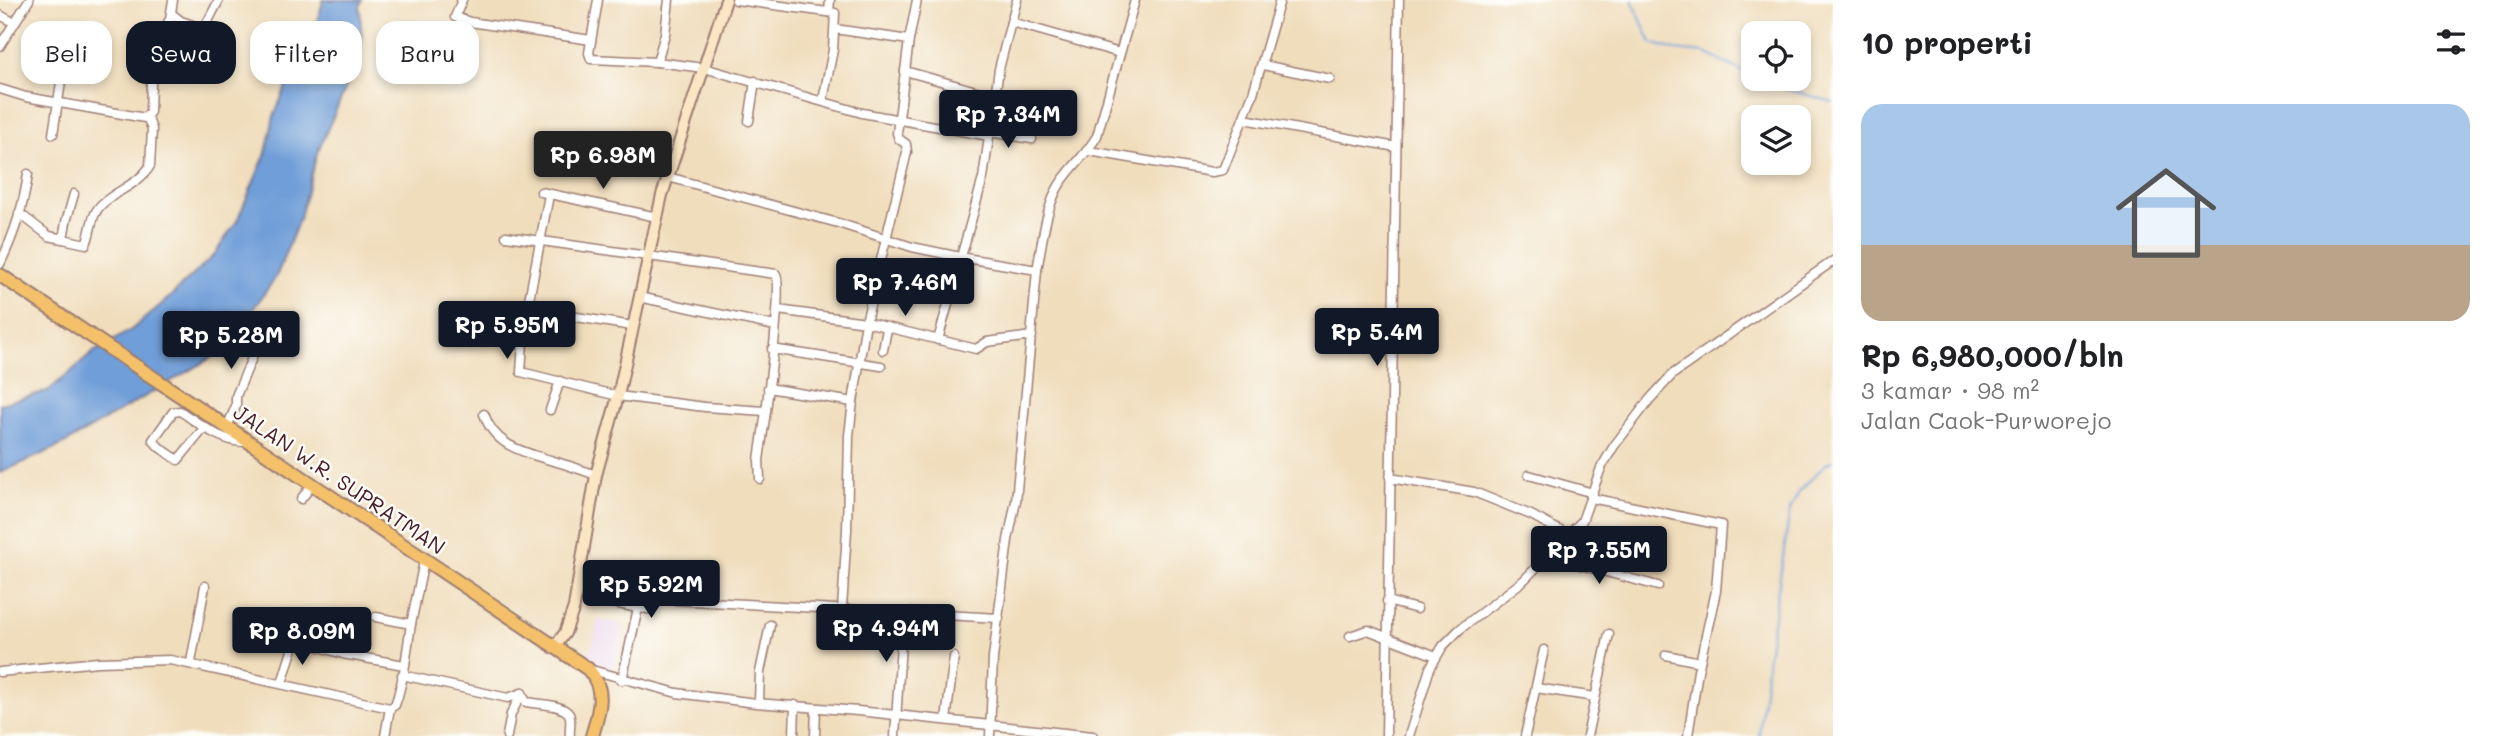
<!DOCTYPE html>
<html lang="id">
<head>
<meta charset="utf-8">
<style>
  body { margin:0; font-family:Mali,sans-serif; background:#f2f2f2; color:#202124; height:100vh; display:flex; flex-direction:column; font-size:26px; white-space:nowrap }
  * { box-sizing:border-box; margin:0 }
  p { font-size:23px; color:#757577 }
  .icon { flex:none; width:38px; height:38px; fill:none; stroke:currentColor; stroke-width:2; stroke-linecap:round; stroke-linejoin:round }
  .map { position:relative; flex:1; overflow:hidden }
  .drawer { display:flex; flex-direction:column; background:#fff; width:665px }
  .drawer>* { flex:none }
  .banner { position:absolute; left:21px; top:21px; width:665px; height:63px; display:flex; gap:14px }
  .fabs { position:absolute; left:1741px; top:21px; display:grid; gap:14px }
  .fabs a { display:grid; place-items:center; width:70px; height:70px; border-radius:14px; background:#fff; box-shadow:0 4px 10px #0003; font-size:35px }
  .price { position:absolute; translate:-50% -60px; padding:0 16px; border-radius:7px; background:#111827; color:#fff; font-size:23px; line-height:46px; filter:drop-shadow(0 2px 4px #0008) }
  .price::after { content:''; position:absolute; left:50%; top:42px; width:21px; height:16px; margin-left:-10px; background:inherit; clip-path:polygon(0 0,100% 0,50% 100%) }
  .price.current { background:#222; color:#fff }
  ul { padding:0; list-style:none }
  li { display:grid; align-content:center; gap:14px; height:371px; padding:0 28px }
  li+li { border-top:2px solid #e0e0e0 }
  li span { display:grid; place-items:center; height:217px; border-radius:21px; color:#555 }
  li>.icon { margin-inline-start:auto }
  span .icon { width:126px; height:126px; fill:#fffc; stroke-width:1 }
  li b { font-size:30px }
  h2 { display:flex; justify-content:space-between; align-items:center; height:84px; padding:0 28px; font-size:30px }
  .tag { padding:0 24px; border-radius:21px; background:#fff; box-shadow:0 4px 10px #0003; font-size:24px; line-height:63px }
  .tag.current { background:#111827; color:#fff }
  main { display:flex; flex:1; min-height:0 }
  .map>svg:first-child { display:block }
</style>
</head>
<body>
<main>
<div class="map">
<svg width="1833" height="736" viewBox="0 0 1833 736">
  <rect width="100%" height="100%" fill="#fdfcf7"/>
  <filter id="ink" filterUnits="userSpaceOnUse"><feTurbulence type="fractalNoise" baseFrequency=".0143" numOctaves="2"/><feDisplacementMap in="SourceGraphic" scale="14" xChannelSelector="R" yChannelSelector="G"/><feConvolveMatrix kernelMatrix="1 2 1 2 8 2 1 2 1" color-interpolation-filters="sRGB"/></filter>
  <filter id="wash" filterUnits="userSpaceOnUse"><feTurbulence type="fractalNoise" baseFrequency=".00686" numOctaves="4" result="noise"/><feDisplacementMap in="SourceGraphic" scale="28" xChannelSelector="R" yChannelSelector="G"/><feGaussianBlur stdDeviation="1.57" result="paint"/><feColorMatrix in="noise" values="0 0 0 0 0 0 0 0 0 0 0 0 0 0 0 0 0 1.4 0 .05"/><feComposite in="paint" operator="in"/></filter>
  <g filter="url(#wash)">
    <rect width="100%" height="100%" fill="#f0ddbc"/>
    <polygon fill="#ead1ed" points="598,619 624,625 612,671 585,661 593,644"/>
    <polygon fill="#6f9ed8" stroke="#5c5e82" stroke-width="2" points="323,0 362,0 360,6 362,41 347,85 317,153 300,217 276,277 246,319 214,356 62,445 0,473 0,404 48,391 95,351 131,330 170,297 214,255 237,221 266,153 274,116 300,53 319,17"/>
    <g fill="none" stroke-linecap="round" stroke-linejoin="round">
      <g stroke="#6f9ed8" stroke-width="2">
        <polyline points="1632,0 1651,43 1675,50 1705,53 1754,77"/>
        <polyline points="1756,79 1766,84 1833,102"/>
        <polyline points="1759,736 1768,656 1790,510 1799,492 1828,462 1833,461"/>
      </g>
    </g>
  </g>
  <g filter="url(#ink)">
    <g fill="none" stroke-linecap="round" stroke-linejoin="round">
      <g stroke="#9d7e74" stroke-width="11">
        <g id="street">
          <polyline points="462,0 455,17 470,22 591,40"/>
          <polyline points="598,0 589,53 591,59 657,62 704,68 862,113 989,136"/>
          <polyline points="736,0 835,13 833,50 823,100"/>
          <polyline points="1017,0 1011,22 1120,53"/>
          <polyline points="829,12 830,0"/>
          <polyline points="171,13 181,21 201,28 206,25 219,0"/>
          <polyline points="0,15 15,23"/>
          <polyline points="835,29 909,40"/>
          <polyline points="36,39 62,45 66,50 53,134"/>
          <polyline points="0,46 29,0"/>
          <polyline points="657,62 665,34 669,0"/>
          <polyline points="1263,65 1330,79"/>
          <polyline points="905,71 994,96"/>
          <polyline points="0,89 26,97 145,118 150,112 152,56 156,44 170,19 173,0"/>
          <polyline points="1252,97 1280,0"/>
          <polyline points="1244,119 1396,147"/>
          <polyline points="749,121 755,81"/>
          <polyline points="989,132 1032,139"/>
          <polyline points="1089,151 1212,172 1223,170 1252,96"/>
          <polyline points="668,177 838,223 912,247 960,257 1037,270 1016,501 1008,540 993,658 990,736"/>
          <polyline points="541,192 657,217"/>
          <path d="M74 194 66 222 63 239 86 244C92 231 90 215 102 204 117 190 139 184 150 166L152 129 147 117"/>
          <polyline points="549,195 524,326 521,372 618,396 705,407 765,411"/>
          <polyline points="19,213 49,236 63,239"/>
          <path d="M506 236 776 274C784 289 763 434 759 460L760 479"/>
          <path d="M0 264C14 235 24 205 28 174"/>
          <path d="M1037 270C1042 244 1045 213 1057 189 1067 170 1085 157 1097 136L1135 0"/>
          <polyline points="639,297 775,326"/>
          <polyline points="527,309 632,326"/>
          <polyline points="778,310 866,322 976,349 987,342 1032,336"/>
          <polyline points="938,340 983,178 999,69 1011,22"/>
          <polyline points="772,349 881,366"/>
          <polyline points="883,350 887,329"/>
          <polyline points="768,388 853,402 866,322 907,152 906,144 899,139 897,133 909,40 917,0"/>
          <polyline points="550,410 560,381"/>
          <path d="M484 414C495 447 524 452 553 461 568 465 582 470 596 475"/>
          <path d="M205 427 178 460 159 447 153 440 173 412 180 411C200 424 222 443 247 442"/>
          <polyline points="227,427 236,406 236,396 254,353 252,341 260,329"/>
          <polyline points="1529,475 1593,493"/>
          <polyline points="1390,478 1474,492 1531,515 1568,535"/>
          <polyline points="1591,498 1721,525 1716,591 1698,671 1688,736"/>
          <polyline points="301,499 313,484"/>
          <polyline points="1547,556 1658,586"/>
          <polyline points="604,601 638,608 622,680"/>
          <polyline points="1387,601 1417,609"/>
          <polyline points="638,608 648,609 652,600 656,599 999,618"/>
          <polyline points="842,609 847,530 849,435 853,402"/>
          <polyline points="376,617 411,624"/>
          <polyline points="1350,636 1368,630 1436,656"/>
          <polyline points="317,646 343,654 404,665"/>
          <polyline points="1666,655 1700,662"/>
          <polyline points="191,662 205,586"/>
          <polyline points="588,669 677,693 756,703 858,711 1093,736"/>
          <polyline points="0,672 98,662 170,660 390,708 395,705 398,696 404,672 411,624 424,561"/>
          <path d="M402 675 508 698 522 693 526 702C537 704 562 704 569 714 572 719 569 730 570 736"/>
          <polyline points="282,683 295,641"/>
          <polyline points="1536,688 1595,697"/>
          <polyline points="759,702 760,672 770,625"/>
          <polyline points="946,720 954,657"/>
          <polyline points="385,736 390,708"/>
          <polyline points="507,736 511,714 522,693"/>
          <polyline points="794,736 795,705"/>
          <polyline points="815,736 816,708"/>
          <polyline points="895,736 903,613"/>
          <polyline points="1386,736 1399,0"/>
          <polyline points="1409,736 1430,668 1443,646 1460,629 1523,581 1582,521 1601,468 1614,446 1650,399 1673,374 1833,261"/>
          <polyline points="1525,736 1544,650"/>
          <polyline points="1587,736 1609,634"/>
        </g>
      </g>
      <g stroke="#9d7e74" stroke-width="14">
        <polyline id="secondary" points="554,648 565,633 574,607 596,475 618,396 662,195 726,0"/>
      </g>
      <g stroke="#9d7e74" stroke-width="16">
        <path id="primary" d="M0 275 588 669C607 690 599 712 592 736"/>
      </g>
      <use href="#street" stroke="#fff" stroke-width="8"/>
      <use href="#secondary" stroke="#fbe6c3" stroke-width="10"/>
      <use href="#primary" stroke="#f4c16a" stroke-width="12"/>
    </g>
  </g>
  <g text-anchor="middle" stroke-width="5" stroke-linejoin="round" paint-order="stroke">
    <g font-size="21" fill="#4a1f2b" stroke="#fdfcf7">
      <text transform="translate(339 480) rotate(34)" y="7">JALAN W.R. SUPRATMAN</text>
    </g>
  </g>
</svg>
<div class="fabs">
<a><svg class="icon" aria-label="locate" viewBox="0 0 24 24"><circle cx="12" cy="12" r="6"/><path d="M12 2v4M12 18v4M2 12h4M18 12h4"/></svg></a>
<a><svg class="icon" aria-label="layers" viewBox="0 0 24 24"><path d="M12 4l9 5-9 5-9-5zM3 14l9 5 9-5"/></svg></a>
</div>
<b class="price" style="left:1008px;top:150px">Rp 7.34M</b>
<b class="price current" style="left:603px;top:191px">Rp 6.98M</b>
<b class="price" style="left:905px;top:318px">Rp 7.46M</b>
<b class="price" style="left:507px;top:361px">Rp 5.95M</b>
<b class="price" style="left:1377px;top:368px">Rp 5.4M</b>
<b class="price" style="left:231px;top:371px">Rp 5.28M</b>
<b class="price" style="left:1599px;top:586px">Rp 7.55M</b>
<b class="price" style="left:651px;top:620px">Rp 5.92M</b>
<b class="price" style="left:886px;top:664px">Rp 4.94M</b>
<b class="price" style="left:302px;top:667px">Rp 8.09M</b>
<div class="banner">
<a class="tag">Beli</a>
<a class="tag current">Sewa</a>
<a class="tag">Filter</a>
<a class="tag">Baru</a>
</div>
</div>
<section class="drawer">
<h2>10 properti<svg class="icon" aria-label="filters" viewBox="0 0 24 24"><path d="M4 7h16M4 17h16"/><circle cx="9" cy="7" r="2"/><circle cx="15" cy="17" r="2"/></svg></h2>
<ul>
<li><span style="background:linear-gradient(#a9c7e8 65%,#b9a48a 0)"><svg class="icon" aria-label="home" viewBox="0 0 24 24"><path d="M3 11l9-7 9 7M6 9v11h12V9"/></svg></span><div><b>Rp 6,980,000/bln</b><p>3 kamar · 98 m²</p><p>Jalan Caok-Purworejo</p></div></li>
</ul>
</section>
</main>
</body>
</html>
